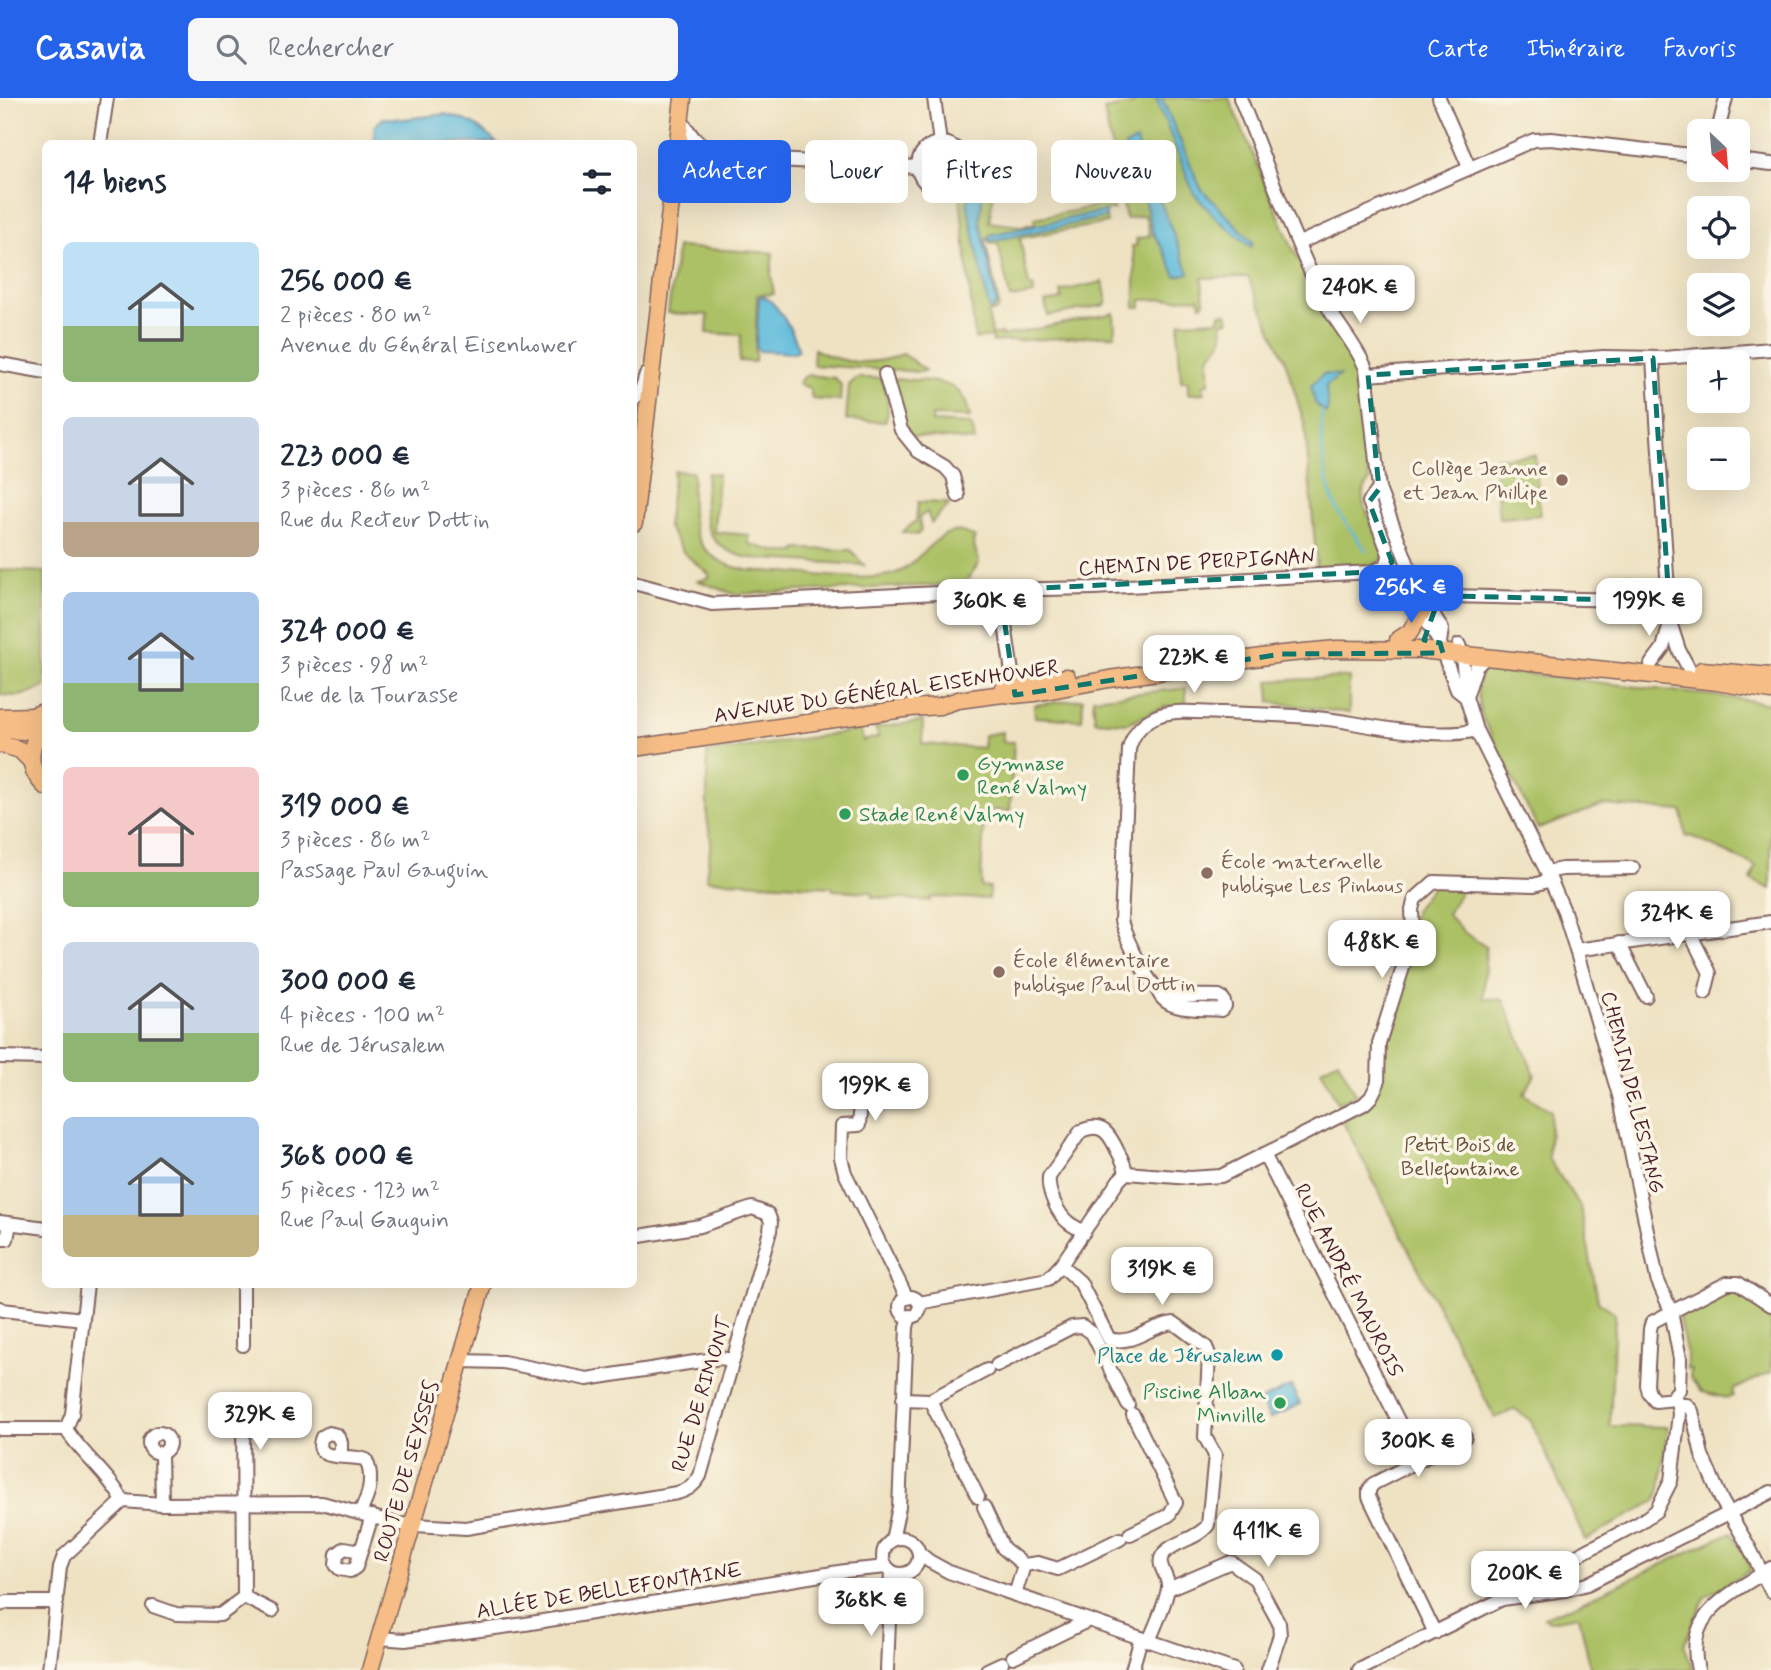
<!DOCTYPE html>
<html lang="fr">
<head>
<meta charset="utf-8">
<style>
  body { margin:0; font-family:Mynerve,sans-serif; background:#f6f6f7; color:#1f2937; height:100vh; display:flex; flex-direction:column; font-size:26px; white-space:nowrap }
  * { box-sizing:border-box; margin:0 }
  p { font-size:23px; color:#747a83 }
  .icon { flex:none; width:38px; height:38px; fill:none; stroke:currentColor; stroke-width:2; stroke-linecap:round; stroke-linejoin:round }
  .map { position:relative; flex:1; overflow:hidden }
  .panel { position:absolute; left:42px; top:42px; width:595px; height:1148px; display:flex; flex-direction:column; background:#fff; border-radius:10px; box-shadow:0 7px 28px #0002 }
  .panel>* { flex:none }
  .hud { position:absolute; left:658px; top:42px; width:665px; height:63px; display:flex; gap:14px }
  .needle { width:46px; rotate:154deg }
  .tools { position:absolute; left:1687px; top:21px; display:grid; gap:14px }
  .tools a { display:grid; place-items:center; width:63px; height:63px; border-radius:10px; background:#fff; box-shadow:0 7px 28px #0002; font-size:35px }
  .price { position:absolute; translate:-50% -60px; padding:0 16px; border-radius:14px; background:#fff; color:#222; font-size:23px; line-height:46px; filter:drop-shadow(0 2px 4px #0008) }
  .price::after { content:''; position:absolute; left:50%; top:42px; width:21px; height:16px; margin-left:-10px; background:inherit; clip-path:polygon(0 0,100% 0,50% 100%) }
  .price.on { background:#2563eb; color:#fff }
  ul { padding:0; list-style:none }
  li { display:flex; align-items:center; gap:21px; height:175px; padding:0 21px }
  li span { display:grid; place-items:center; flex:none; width:196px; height:140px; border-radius:10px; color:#555 }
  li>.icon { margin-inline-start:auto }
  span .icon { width:84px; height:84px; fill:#fffc; stroke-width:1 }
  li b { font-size:30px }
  h2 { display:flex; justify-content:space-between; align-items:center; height:84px; padding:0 21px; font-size:30px }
  .pill { padding:0 24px; border-radius:10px; background:#fff; box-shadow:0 7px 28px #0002; font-size:24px; line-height:63px }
  .pill.on { background:#2563eb; color:#fff }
  header { display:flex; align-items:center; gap:42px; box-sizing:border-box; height:98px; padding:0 35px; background:#2563eb; color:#fff }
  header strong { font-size:33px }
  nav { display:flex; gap:38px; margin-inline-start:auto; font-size:24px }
  .search { width:490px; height:63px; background:#f6f6f7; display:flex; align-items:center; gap:18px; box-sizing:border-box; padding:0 24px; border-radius:10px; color:#747a83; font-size:26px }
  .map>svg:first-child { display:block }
</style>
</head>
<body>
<header>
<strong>Casavia</strong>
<div class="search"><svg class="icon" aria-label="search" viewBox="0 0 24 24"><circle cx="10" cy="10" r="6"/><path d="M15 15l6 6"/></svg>Rechercher</div>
<nav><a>Carte</a><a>Itinéraire</a><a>Favoris</a></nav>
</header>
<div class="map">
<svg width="1771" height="1572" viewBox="0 0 1771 1572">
  <rect width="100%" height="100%" fill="#fcf5e5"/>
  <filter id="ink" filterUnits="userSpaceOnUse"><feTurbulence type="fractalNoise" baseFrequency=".0143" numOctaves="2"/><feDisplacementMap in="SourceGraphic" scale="14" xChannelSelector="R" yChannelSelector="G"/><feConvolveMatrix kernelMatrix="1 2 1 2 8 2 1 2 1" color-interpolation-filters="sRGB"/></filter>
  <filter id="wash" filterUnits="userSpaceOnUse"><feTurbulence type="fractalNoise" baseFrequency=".00686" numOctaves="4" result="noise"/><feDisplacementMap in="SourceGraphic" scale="28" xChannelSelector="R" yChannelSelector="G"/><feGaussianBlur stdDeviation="1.57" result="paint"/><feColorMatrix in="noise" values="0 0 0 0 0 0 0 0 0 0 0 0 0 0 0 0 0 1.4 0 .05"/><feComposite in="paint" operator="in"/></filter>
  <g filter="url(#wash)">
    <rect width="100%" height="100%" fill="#eee2c2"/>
    <g fill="#acc165" stroke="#7b7048" stroke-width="2">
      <polygon points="1132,0 1229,0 1292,149 1360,275 1369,383 1363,395 1363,404 1383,455 1383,460 1376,467 1317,471 1305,328 1285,262 1248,179 1202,180 1204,204 1201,207 1199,200 1141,202 1141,209 1135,209 1135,166 1132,148 1137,147 1136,141 1150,138 1145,117 1126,121 1104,12 1134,6"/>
      <path d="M941 52C977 64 940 102 926 76 919 64 930 55 941 52Z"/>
      <polygon points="984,65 997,66 1005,77 1004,89 995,87 989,124 1021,128 1035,126 1034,120 1110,106 1114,111 1105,113 1107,125 1020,140 1029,188 1033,188 1034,196 1010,200 998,145 991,146 987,141 985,142 999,207 997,213 988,215 992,237 1001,235 1002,238 1114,215 1115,237 993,244 992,239 975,241 960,100 977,72 983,69"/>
      <polygon points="677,149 773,155 771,176 774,196 757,197 755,264 739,263 741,237 707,235 708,217 668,215"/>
      <polygon points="1103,184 1107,203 1105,207 1048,218 1045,204 1062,201 1061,193"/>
      <polygon points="1220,215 1227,216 1229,223 1222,224 1223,241 1209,260 1209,286 1203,287 1204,295 1188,296 1188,283 1181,283 1178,238 1180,224 1219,222"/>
      <path d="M814 251C844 267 871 268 903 256L925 272 922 274 813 267Z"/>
      <polygon points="809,277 835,280 841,287 840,303 812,301 810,290 798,286 803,279"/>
      <path d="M857 280H881C887 294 891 311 885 324L846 322 849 287Z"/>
      <path d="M892 281C913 283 950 279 962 298 967 304 968 312 970 319L932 318V324L969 326 973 331 975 343 912 338 904 330Z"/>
      <polygon points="1535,357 1540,417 1499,420 1494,360"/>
      <path d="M674 373 693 374C692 400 687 430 705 451 715 462 728 468 742 471 755 474 771 473 784 474 814 476 869 485 896 475 922 466 942 416 975 440L973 443 979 465 964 486 734 496 698 483 709 480V476L684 455 667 428Z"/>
      <path d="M707 375 718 376 714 434 749 437V446L778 454H796L797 451 851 452 864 467 749 460C699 449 703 418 707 375Z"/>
      <polygon points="918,404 947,405 949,407 931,425 927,414 919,420 921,433 917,437 902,434 916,423"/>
      <polygon points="0,472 45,474 45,589 20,598 0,597"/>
      <path d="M1484 571 1741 601 1771 606V791L1751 782 1756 768 1691 738 1686 739 1682 713 1603 707 1538 731 1482 619C1478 603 1474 585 1484 571Z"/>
      <polygon points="1349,579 1349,615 1270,604 1269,583"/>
      <polygon points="1186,590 1186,607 1164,609 1128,625 1095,623 1093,600"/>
      <polygon points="1083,601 1082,622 1035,619 1034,607"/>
      <polygon points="923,623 922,646 983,650 984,637 1003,634 1003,644 1014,644 1010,713 984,712 981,789 990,790 989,801 931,799 930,803 872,799 872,794 833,792 833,789 709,782 706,779 711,743 707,720 707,655 860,632 863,643 879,639 875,630"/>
      <polygon points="1435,785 1465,787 1447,816 1465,835 1486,849 1483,900 1503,902 1535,977 1524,996 1551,1013 1548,1060 1581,1110 1598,1203 1615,1215 1610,1328 1668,1329 1660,1392 1655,1403 1585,1442 1531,1323 1515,1311 1495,1320 1341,1020 1374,998 1380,951 1415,811"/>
      <polygon points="1338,962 1356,996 1338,1005 1321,971"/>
      <polygon points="1732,1189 1733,1194 1737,1193 1757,1205 1760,1202 1771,1210 1771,1274 1733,1292 1733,1298 1727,1300 1702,1294 1690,1280 1691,1271 1687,1271 1687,1258 1679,1221 1680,1216"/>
      <polygon points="1731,1434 1752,1471 1705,1499 1684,1546 1693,1572 1591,1572 1579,1518 1549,1523 1544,1519 1575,1507"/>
    </g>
    <g fill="#5ebbdc" stroke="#546d84" stroke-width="2">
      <polygon points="1156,0 1162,0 1201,91 1253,144 1251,149 1216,120 1194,96"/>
      <path d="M445 16C472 23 476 27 497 45H375L374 29 383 20 404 21Z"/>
      <polygon points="1136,43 1187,170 1189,175 1176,178 1166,157 1153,135 1144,101 1126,52 1125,48"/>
      <polygon points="975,85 983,87 980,123 997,205 992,212 989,211 967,104"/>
      <polygon points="1105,113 1106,119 991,143 988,141 990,137"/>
      <path d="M761 198C774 199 798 240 798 253L795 255 759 253 756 249 759 200Z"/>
      <polygon points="1323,276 1340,277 1326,288 1328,310 1326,315 1315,305 1311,288"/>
      <polygon points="1291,1288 1300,1306 1270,1321 1260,1303"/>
    </g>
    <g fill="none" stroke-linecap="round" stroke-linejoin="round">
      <path stroke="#5ebbdc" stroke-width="2.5" d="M1322 313C1321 342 1322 380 1335 407 1343 424 1355 438 1367 453"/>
    </g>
  </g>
  <g filter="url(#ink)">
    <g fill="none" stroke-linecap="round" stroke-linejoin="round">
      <g stroke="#836360" stroke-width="16">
        <g id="minor">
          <polyline points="934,0 940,45"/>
          <path d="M1240 0C1267 66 1290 134 1322 198 1334 224 1355 244 1366 271L1379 391 1415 485 1442 531 1440 545 1443 555 1457 592 1466 599"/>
          <polyline points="1439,0 1469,69"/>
          <polyline points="680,21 693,39 713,58"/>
          <polyline points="1718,33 1726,0"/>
          <circle cx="941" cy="68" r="23"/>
          <polyline points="100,46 107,0"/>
          <polyline points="677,53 713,59 918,69"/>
          <polyline points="1738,62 1771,66"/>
          <polyline points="1299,145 1534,42 1551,41 1699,58"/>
          <polyline points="1653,260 1670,524 1679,552 1689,571"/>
          <polyline points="0,266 46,274"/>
          <polyline points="885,276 901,332 918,353 945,369 953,378 958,398"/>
          <polyline points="1368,277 1603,259 1664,260 1771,251"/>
          <polyline points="634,300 642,289 646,276"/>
          <path d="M634 485 712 506 1000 492 1094 490 1371 474C1382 470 1389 468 1389 456L1369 404 1379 391"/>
          <polyline points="1000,492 1015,595"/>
          <polyline points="1422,508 1429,527 1440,545"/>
          <polyline points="1434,514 1437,505 1450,498 1669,503"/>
          <polyline points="1459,547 1462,557 1466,599 1476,632 1547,774 1564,813 1576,852 1620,1001 1657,1181 1671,1213 1680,1261 1679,1292 1675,1296 1675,1301 1678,1307 1687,1307 1692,1313 1702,1357 1722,1403 1748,1447 1771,1493"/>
          <polyline points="1651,566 1663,550 1670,525"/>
          <polyline points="1467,596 1476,569 1485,560"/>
          <polyline points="1547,774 1562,771 1633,770"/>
          <polyline points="1690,835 1710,875 1705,895"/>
          <polyline points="1619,845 1646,898"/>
          <polyline points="1576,852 1771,824"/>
          <path d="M1158 893C1166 915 1201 910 1221 912L1225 908 1223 901 1219 898C1202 897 1178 900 1162 894 1149 889 1124 837 1121 822L1129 651C1133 635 1143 623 1160 617 1179 611 1204 615 1224 615 1266 617 1311 617 1353 625 1386 631 1444 641 1476 632"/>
          <polyline points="0,959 46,960"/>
          <polyline points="862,994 859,1027 842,1028 841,1060 845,1075 907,1200"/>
          <polyline points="1264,1056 1418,1362"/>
          <polyline points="0,1124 46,1130"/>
          <path d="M1084 1134C1079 1131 1073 1128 1069 1125 1058 1117 1047 1093 1049 1079L1081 1033C1103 1023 1110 1037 1118 1054 1122 1061 1125 1067 1126 1075"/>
          <polyline points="0,1141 7,1141 10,1126"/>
          <path d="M1061 1167 1080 1184 1109 1241C1135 1248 1149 1227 1174 1225L1206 1249 1209 1256 1205 1339 1215 1357 1208 1427C1197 1442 1170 1444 1162 1458 1156 1468 1170 1479 1168 1490 1166 1505 1155 1528 1149 1543"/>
          <circle cx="910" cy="1209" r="10"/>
          <polyline points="919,1205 1048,1181 1061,1167 1119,1082 1126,1075 1190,1080 1221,1078 1364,1006 1371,999 1378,985 1379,945 1413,838 1412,811 1415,801 1434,784 1534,787 1550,782"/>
          <polyline points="0,1210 2,1212 83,1221"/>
          <polyline points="243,1247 243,1186"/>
          <polyline points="460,1263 503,1264 587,1281 720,1260 732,1262"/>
          <polyline points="997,1267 1072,1229 1082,1228 1092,1235 1128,1307"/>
          <polyline points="903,1301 930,1302"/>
          <polyline points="1675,1301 1655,1303 1649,1295 1647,1287 1650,1231 1652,1224 1727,1185 1738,1185 1771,1207"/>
          <path d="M0 1331H66C82 1357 108 1375 123 1403"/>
          <polyline points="66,1331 72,1316 87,1186"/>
          <circle cx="159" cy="1345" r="10"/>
          <polyline points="161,1355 162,1406"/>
          <path d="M341 1358V1344L337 1337 329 1335 322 1339C311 1366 352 1355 366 1362 374 1379 369 1398 360 1414"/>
          <polyline points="978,1399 930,1302 987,1272"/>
          <path d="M123 1403 162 1406 322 1405 398 1426 466 1430 677 1395C688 1392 694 1388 700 1378L770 1133 771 1124 768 1116 752 1110 700 1128 634 1139"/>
          <polyline points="984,1409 1003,1450 1024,1467"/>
          <polyline points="1130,1436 1169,1417 1176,1405 1133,1317"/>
          <circle cx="901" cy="1458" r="18"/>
          <polyline points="892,1442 899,1409 907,1229 910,1218"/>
          <polyline points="360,1453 345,1450 337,1456 336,1467 340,1471 350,1473 356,1469 372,1418"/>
          <polyline points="919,1455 929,1463 949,1474 1234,1572"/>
          <polyline points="1168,1491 1231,1464 1255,1481 1279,1525 1280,1537 1268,1572"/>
          <polyline points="1015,1497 1024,1467 1038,1465 1058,1471 1120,1441"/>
          <polyline points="244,1499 272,1513"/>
          <polyline points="1502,1501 1511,1488 1537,1479 1639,1425 1656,1413 1671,1383 1679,1316 1678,1307"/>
          <polyline points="0,1507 7,1504 57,1504"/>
          <polyline points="153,1508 176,1516 220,1517 244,1499 243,1303"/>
          <polyline points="1435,1535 1369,1399 1369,1392 1373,1386 1465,1339"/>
          <polyline points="379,1540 405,1542 525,1526 845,1473 887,1469"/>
          <polyline points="1013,1559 1087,1523"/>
          <polyline points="49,1572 60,1469 64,1458 123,1403"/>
          <polyline points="887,1572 891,1473"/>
          <polyline points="987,1572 1002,1565"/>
          <polyline points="1132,1572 1141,1540"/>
          <polyline points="1359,1572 1502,1501 1565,1492 1587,1486 1771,1394"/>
          <path d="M1698 1572C1683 1514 1732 1496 1771 1470"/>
        </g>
      </g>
      <g stroke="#836360" stroke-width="19">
        <g id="major">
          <polyline points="634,425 683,0"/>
          <polyline points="1398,542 1410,534 1423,512"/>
          <polyline points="1702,572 1771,578"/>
          <polyline points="1003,589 1067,579"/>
          <polyline points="0,619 32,618 46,613"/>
          <path d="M46 627C27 645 26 671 46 689"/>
          <polyline points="0,632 24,633 43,629"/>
          <polyline points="0,646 20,652 31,663"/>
          <polyline points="634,650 911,610 940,608 958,602 1003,596 1015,597 1035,595 1109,581 1282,556 1337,551 1420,552 1717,584 1771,593"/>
          <polyline points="370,1572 483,1186"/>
        </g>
      </g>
      <use href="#minor" stroke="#fff" stroke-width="12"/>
      <use href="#major" stroke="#f6be86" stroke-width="16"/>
    </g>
  </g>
  <path fill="none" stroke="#0f766e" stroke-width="5" stroke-dasharray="14 9" stroke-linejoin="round" d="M1653 260 1669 503 1450 498 1437 505 1424 542 1440 545 1443 555 1282 556 1015 597 1000 492 1371 474 1392 464 1369 404 1379 391 1368 277Z"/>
  <g fill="#8d6e63" stroke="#fcf5e5" stroke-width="2.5">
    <circle cx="1562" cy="382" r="7"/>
    <circle cx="1207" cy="775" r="7"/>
    <circle cx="999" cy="874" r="7"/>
  </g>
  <g fill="#2e9e5b" stroke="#fcf5e5" stroke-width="2.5">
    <circle cx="963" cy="677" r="7"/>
    <circle cx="845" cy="716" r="7"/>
    <circle cx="1280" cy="1305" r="7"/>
  </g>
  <circle fill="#0f9aa8" stroke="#fcf5e5" stroke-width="2.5" cx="1277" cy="1257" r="7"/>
  <g text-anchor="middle" stroke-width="7" stroke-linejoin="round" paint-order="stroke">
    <g font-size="21" fill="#785e54" stroke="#fcf5e5" text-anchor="start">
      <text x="1548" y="377" text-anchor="end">Collège Jeanne<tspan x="1548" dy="24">et Jean Phillipe</tspan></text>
      <text x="1221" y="770">École maternelle<tspan x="1221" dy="24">publique Les Pinhous</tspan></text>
      <text x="1013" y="869">École élémentaire<tspan x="1013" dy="24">publique Paul Dottin</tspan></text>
    </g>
    <g font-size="21" fill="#4a1f2b" stroke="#fcf5e5">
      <text transform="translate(1197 464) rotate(-3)" y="7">CHEMIN DE PERPIGNAN</text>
      <text transform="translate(886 593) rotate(-8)" y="7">AVENUE DU GÉNÉRAL EISENHOWER</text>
      <text transform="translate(1633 994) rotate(76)" y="7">CHEMIN DE LESTANG</text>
      <text transform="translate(1349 1182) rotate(63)" y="7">RUE ANDRÉ MAUROIS</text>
      <text transform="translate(701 1296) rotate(-73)" y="7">RUE DE RIMONT</text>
      <text transform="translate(406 1373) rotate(-74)" y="7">ROUTE DE SEYSSES</text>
      <text transform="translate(609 1492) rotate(-9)" y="7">ALLÉE DE BELLEFONTAINE</text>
    </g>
    <g font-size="21" fill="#27864d" stroke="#fcf5e5" text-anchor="start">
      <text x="977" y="672">Gymnase<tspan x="977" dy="24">René Valmy</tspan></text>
      <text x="859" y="723">Stade René Valmy</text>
      <text x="1266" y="1300" text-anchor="end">Piscine Alban<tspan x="1266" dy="24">Minville</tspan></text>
    </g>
    <g font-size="21" fill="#67503c" stroke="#fcf5e5">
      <text x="1460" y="1053">Petit Bois de<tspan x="1460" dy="24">Bellefontaine</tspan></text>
    </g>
    <g font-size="21" fill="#0d838f" stroke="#fcf5e5" text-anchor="end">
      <text x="1263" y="1264">Place de Jérusalem</text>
    </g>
  </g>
</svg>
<div class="tools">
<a><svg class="needle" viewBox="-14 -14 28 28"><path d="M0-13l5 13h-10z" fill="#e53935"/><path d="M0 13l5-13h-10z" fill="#747a83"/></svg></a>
<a><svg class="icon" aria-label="locate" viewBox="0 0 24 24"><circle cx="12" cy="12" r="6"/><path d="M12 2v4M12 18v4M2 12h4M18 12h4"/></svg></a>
<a><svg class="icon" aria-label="layers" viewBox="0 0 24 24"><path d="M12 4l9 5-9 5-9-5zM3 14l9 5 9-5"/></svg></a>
<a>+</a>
<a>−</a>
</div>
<b class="price" style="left:1360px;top:227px">240K €</b>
<b class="price on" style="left:1411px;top:527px">256K €</b>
<b class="price" style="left:1649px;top:540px">199K €</b>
<b class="price" style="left:990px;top:541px">360K €</b>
<b class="price" style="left:1194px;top:597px">223K €</b>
<b class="price" style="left:1677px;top:853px">324K €</b>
<b class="price" style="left:1382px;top:882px">488K €</b>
<b class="price" style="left:875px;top:1025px">199K €</b>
<b class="price" style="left:1162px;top:1209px">319K €</b>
<b class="price" style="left:260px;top:1354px">329K €</b>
<b class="price" style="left:1418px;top:1381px">300K €</b>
<b class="price" style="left:1268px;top:1471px">411K €</b>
<b class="price" style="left:1525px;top:1513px">200K €</b>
<b class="price" style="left:871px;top:1540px">368K €</b>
<div class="hud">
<a class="pill on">Acheter</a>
<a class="pill">Louer</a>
<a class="pill">Filtres</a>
<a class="pill">Nouveau</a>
</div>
<section class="panel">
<h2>14 biens<svg class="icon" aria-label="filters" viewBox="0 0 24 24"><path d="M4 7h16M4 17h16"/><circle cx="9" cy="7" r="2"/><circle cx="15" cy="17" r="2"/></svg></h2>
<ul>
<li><span style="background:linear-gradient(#bfe0f5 60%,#8fb573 0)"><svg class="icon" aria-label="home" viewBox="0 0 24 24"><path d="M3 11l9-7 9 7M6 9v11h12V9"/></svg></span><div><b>256 000 €</b><p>2 pièces · 80 m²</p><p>Avenue du Général Eisenhower</p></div></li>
<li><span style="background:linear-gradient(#c9d6e8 75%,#b9a48a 0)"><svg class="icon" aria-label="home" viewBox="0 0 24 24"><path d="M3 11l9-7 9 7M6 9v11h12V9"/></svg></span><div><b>223 000 €</b><p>3 pièces · 86 m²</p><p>Rue du Recteur Dottin</p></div></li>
<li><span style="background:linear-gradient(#a9c7e8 65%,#8fb573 0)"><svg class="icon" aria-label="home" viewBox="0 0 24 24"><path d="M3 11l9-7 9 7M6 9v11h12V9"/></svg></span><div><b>324 000 €</b><p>3 pièces · 98 m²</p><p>Rue de la Tourasse</p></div></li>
<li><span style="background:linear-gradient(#f6c9c9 75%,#8fb573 0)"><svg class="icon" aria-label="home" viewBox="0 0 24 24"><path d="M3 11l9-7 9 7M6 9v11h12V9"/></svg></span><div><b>319 000 €</b><p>3 pièces · 86 m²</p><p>Passage Paul Gauguin</p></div></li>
<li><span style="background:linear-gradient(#c9d6e8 65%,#8fb573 0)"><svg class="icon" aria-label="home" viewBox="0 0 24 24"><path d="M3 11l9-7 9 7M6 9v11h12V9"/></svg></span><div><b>300 000 €</b><p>4 pièces · 100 m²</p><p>Rue de Jérusalem</p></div></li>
<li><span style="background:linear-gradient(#a9c7e8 70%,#c2b280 0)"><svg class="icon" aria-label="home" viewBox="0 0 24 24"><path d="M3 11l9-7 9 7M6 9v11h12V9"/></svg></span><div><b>368 000 €</b><p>5 pièces · 123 m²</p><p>Rue Paul Gauguin</p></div></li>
</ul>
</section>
</div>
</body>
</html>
